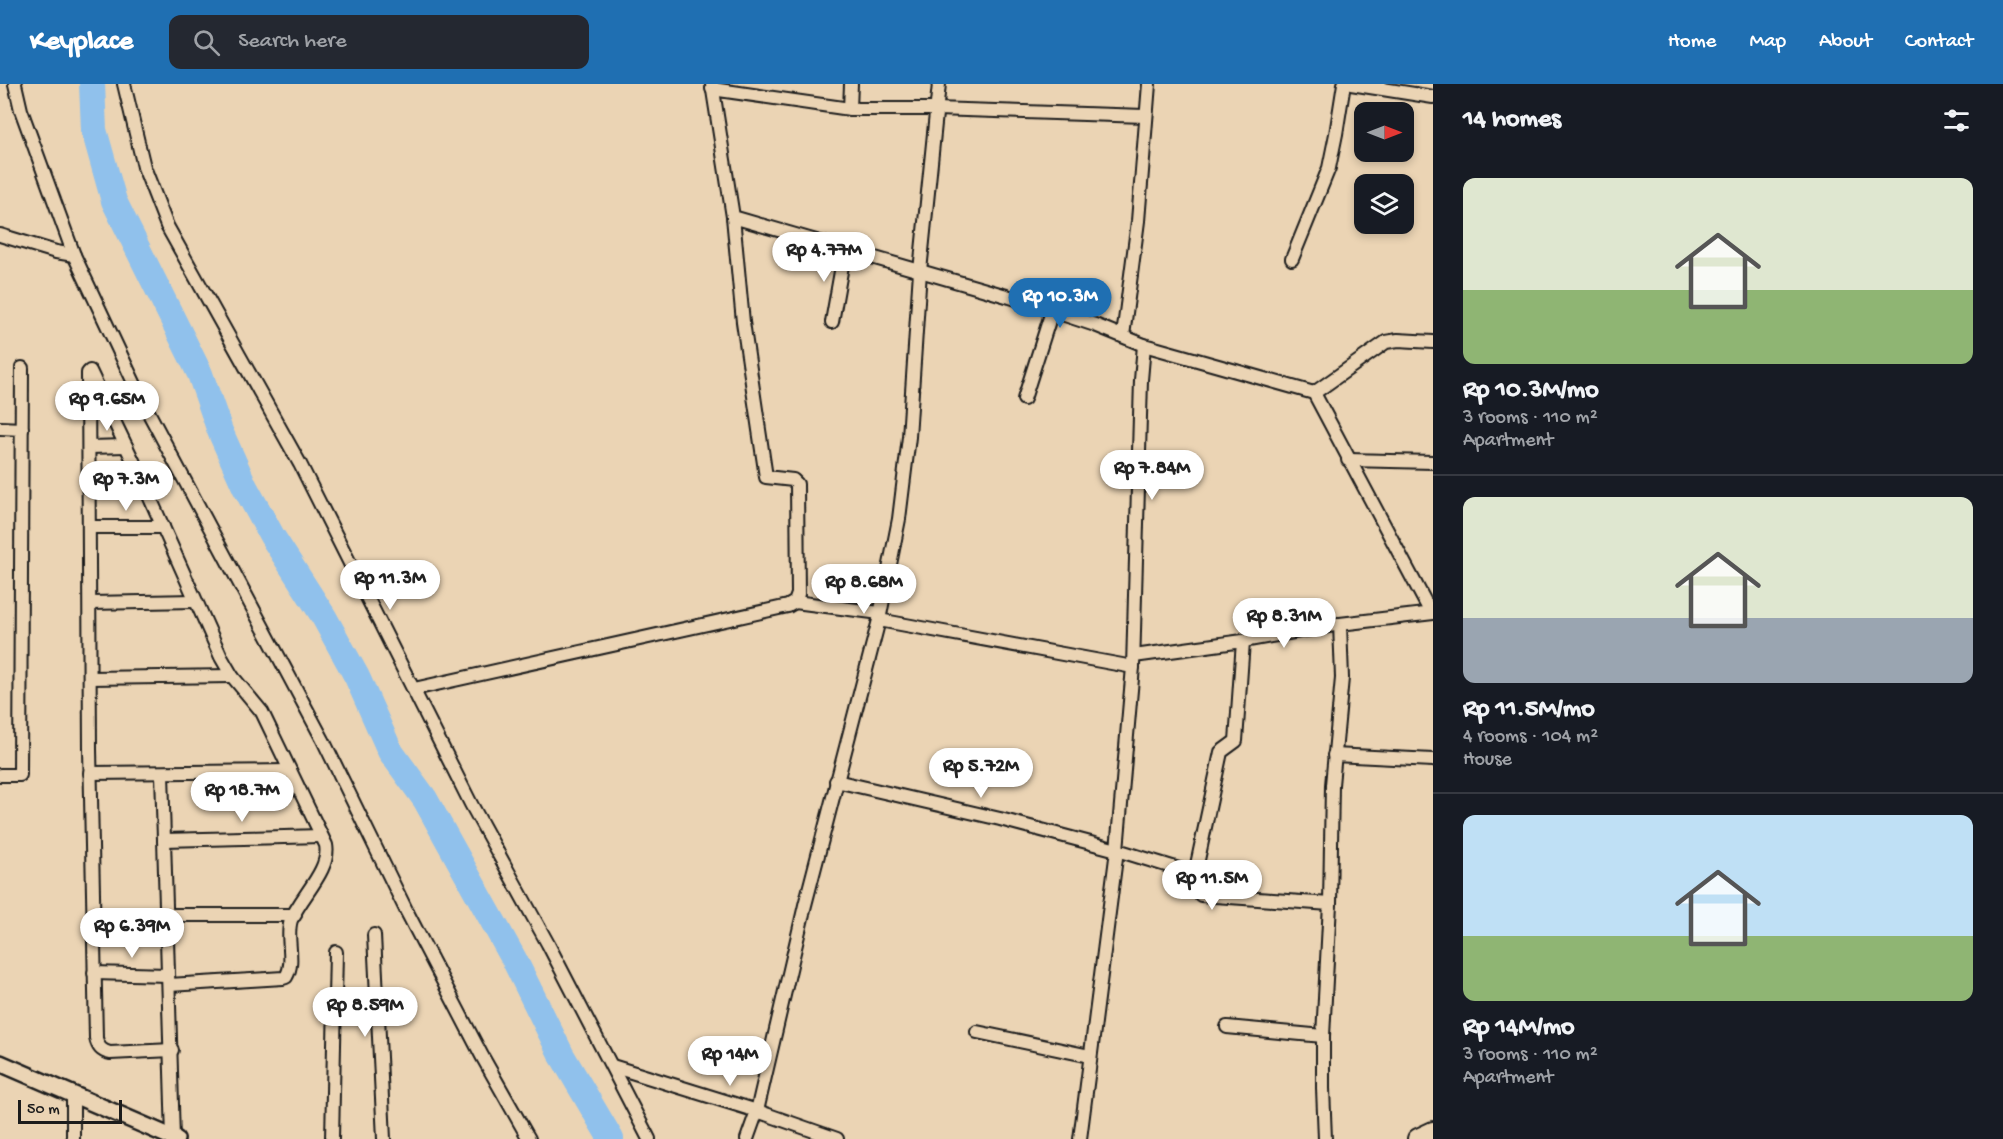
<!DOCTYPE html>
<html lang="en">
<head>
<meta charset="utf-8">
<style>
  body { margin:0; font-family:"Gochi Hand",sans-serif; background:#242831; color:#f1f3f6; height:100vh; display:flex; flex-direction:column; font-size:22px; white-space:nowrap }
  * { box-sizing:border-box; margin:0 }
  p { font-size:20px; color:#9ea1a6 }
  .icon { flex:none; width:33px; height:33px; fill:none; stroke:currentColor; stroke-width:2; stroke-linecap:round; stroke-linejoin:round }
  .map { position:relative; flex:1; overflow:hidden }
  .side { display:flex; flex-direction:column; background:#171b24; width:570px }
  .side>* { flex:none }
  .needle { width:39px; rotate:90deg }
  .fabs { position:absolute; left:1354px; top:18px; display:grid; gap:12px }
  .fabs a { display:grid; place-items:center; width:60px; height:60px; border-radius:12px; background:#171b24; box-shadow:0 3px 9px #0003; font-size:30px }
  .scale { position:absolute; left:18px; bottom:15px; width:104px; box-sizing:border-box; padding-left:6px; border:3px solid #1c1c1c; border-top:0; font-size:16px; line-height:21px; white-space:nowrap; color:#1c1c1c; -webkit-text-stroke:4px #ebd4b4; paint-order:stroke }
  .price { position:absolute; translate:-50% -51px; padding:0 14px; border-radius:21px; background:#fff; color:#222; font-size:20px; line-height:39px; filter:drop-shadow(0 2px 3px #0008) }
  .price::after { content:''; position:absolute; left:50%; top:36px; width:18px; height:14px; margin-left:-9px; background:inherit; clip-path:polygon(0 0,100% 0,50% 100%) }
  .price.selected { background:#1f6fb2; color:#fff }
  ul { padding:0; list-style:none }
  li { display:grid; align-content:center; gap:12px; height:318px; padding:0 30px }
  li+li { border-top:2px solid #363941 }
  li span { display:grid; place-items:center; height:186px; border-radius:12px; color:#555 }
  li>.icon { margin-inline-start:auto }
  span .icon { width:108px; height:108px; fill:#fffc; stroke-width:1 }
  li b { font-size:26px }
  h2 { display:flex; justify-content:space-between; align-items:center; height:72px; padding:0 30px; font-size:26px }
  header { display:flex; align-items:center; gap:36px; box-sizing:border-box; height:84px; padding:0 30px; background:#1f6fb2; color:#fff }
  header strong { font-size:28px }
  nav { display:flex; gap:33px; margin-inline-start:auto; font-size:21px }
  .search { width:420px; height:54px; background:#242831; display:flex; align-items:center; gap:15px; box-sizing:border-box; padding:0 21px; border-radius:12px; color:#9ea1a6; font-size:22px }
  main { display:flex; flex:1; min-height:0 }
  .map>svg:first-child { display:block }
</style>
</head>
<body>
<header>
<strong>Keyplace</strong>
<div class="search"><svg class="icon" aria-label="search" viewBox="0 0 24 24"><circle cx="10" cy="10" r="6"/><path d="M15 15l6 6"/></svg>Search here</div>
<nav><a>Home</a><a>Map</a><a>About</a><a>Contact</a></nav>
</header>
<main>
<div class="map">
<svg width="1433" height="1055" viewBox="0 0 1433 1055">
  <rect width="100%" height="100%" fill="#ebd4b4"/>
  <filter id="ink" filterUnits="userSpaceOnUse"><feTurbulence type="fractalNoise" baseFrequency=".0167" numOctaves="2"/><feDisplacementMap in="SourceGraphic" scale="12" xChannelSelector="R" yChannelSelector="G"/><feConvolveMatrix kernelMatrix="1 2 1 2 8 2 1 2 1" color-interpolation-filters="sRGB"/></filter>
  <g filter="url(#ink)">
    <g fill="none" stroke-linecap="round" stroke-linejoin="round">
      <polyline stroke="#90c1ec" stroke-width="26" points="92,0 94,46 114,117 200,290 220,347 245,403 272,452 324,533 357,593 390,667 425,715 515,877 561,970 611,1055"/>
      <g stroke="#1c1c1c" stroke-width="16">
        <g id="minor">
          <polyline points="15,0 21,26 74,171 144,320 323,656 407,828 482,972 529,1055"/>
          <polyline points="124,0 144,83 167,142 300,380 471,720 548,860 649,1055"/>
          <polyline points="712,0 733,133 1010,213 1095,241 1144,261 1314,309 1431,529"/>
          <polyline points="1351,0 1433,13"/>
          <polyline points="712,5 850,25 936,25 1145,32"/>
          <polyline points="850,25 851,0"/>
          <polyline points="0,151 56,168 74,171"/>
          <polyline points="1292,175 1329,84 1336,50 1344,0"/>
          <polyline points="832,238 845,165"/>
          <polyline points="1123,252 1138,137 1149,0"/>
          <polyline points="1314,309 1386,258 1398,256 1433,258"/>
          <polyline points="1024,315 1052,227"/>
          <polyline points="0,344 22,345"/>
          <polyline points="90,363 126,362"/>
          <polyline points="1348,376 1433,378"/>
          <polyline points="90,443 163,443"/>
          <polyline points="795,518 880,529"/>
          <polyline points="90,519 195,517"/>
          <polyline points="879,536 1133,583"/>
          <polyline points="1134,572 1243,557 1340,540 1433,529"/>
          <polyline points="90,594 232,592"/>
          <polyline points="414,605 788,522 795,518 798,510 797,400 793,396 766,393 743,238 733,133"/>
          <polyline points="1334,671 1433,676"/>
          <polyline points="90,689 290,687"/>
          <polyline points="162,689 173,1054"/>
          <polyline points="0,691 20,691 22,284"/>
          <polyline points="836,697 1000,735 1117,766 1195,790 1199,797 1201,811 1330,820"/>
          <polyline points="164,756 321,752"/>
          <polyline points="1195,790 1221,668 1236,657 1243,557"/>
          <polyline points="167,831 295,831"/>
          <polyline points="374,851 384,1055"/>
          <polyline points="94,889 168,891"/>
          <path d="M169 901 283 894 286 893C296 877 285 854 291 836 300 813 331 786 326 761L262 628 232 592 221 573 138 387 90 287 88 289 90 665 96 954C98 963 101 967 110 969L172 966"/>
          <polyline points="1227,943 1323,952"/>
          <polyline points="977,948 1090,972"/>
          <polyline points="612,982 757,1027 837,1055"/>
          <polyline points="73,1012 73,1055"/>
          <polyline points="332,1055 336,868"/>
          <polyline points="747,1055 757,1027 805,821 879,536 899,435 909,353 920,187 939,0"/>
          <polyline points="1080,1055 1117,766 1133,583 1141,296 1144,261"/>
          <polyline points="1325,1055 1323,1004 1323,952 1330,820 1332,701 1342,594 1340,540"/>
        </g>
      </g>
      <g stroke="#1c1c1c" stroke-width="20">
        <polyline id="tertiary" points="0,979 176,1055"/>
      </g>
      <g stroke="#1c1c1c" stroke-width="24">
        <polyline id="primary" points="1418,1055 1433,1048"/>
      </g>
      <use href="#minor" stroke="#ebd4b4" stroke-width="12"/>
      <use href="#tertiary" stroke="#ebd4b4" stroke-width="15"/>
      <use href="#primary" stroke="#ebd4b4" stroke-width="20"/>
    </g>
  </g>
</svg>
<div class="fabs">
<a><svg class="needle" viewBox="-14 -14 28 28"><path d="M0-13l5 13h-10z" fill="#e53935"/><path d="M0 13l5-13h-10z" fill="#9ea1a6"/></svg></a>
<a><svg class="icon" aria-label="layers" viewBox="0 0 24 24"><path d="M12 4l9 5-9 5-9-5zM3 14l9 5 9-5"/></svg></a>
</div>
<div class="scale">50 m</div>
<b class="price" style="left:824px;top:199px">Rp 4.77M</b>
<b class="price selected" style="left:1060px;top:245px">Rp 10.3M</b>
<b class="price" style="left:107px;top:348px">Rp 9.65M</b>
<b class="price" style="left:1152px;top:417px">Rp 7.84M</b>
<b class="price" style="left:126px;top:428px">Rp 7.3M</b>
<b class="price" style="left:390px;top:527px">Rp 11.3M</b>
<b class="price" style="left:864px;top:531px">Rp 8.68M</b>
<b class="price" style="left:1284px;top:565px">Rp 8.31M</b>
<b class="price" style="left:981px;top:715px">Rp 5.72M</b>
<b class="price" style="left:242px;top:739px">Rp 18.7M</b>
<b class="price" style="left:1212px;top:827px">Rp 11.5M</b>
<b class="price" style="left:132px;top:875px">Rp 6.39M</b>
<b class="price" style="left:365px;top:954px">Rp 8.59M</b>
<b class="price" style="left:730px;top:1003px">Rp 14M</b>
</div>
<section class="side">
<h2>14 homes<svg class="icon" aria-label="filters" viewBox="0 0 24 24"><path d="M4 7h16M4 17h16"/><circle cx="9" cy="7" r="2"/><circle cx="15" cy="17" r="2"/></svg></h2>
<ul>
<li><span style="background:linear-gradient(#dfe7d0 60%,#8fb573 0)"><svg class="icon" aria-label="home" viewBox="0 0 24 24"><path d="M3 11l9-7 9 7M6 9v11h12V9"/></svg></span><div><b>Rp 10.3M/mo</b><p>3 rooms · 110 m²</p><p>Apartment</p></div></li>
<li><span style="background:linear-gradient(#dfe7d0 65%,#9aa5b1 0)"><svg class="icon" aria-label="home" viewBox="0 0 24 24"><path d="M3 11l9-7 9 7M6 9v11h12V9"/></svg></span><div><b>Rp 11.5M/mo</b><p>4 rooms · 104 m²</p><p>House</p></div></li>
<li><span style="background:linear-gradient(#bfe0f5 65%,#8fb573 0)"><svg class="icon" aria-label="home" viewBox="0 0 24 24"><path d="M3 11l9-7 9 7M6 9v11h12V9"/></svg></span><div><b>Rp 14M/mo</b><p>3 rooms · 110 m²</p><p>Apartment</p></div></li>
</ul>
</section>
</main>
</body>
</html>
